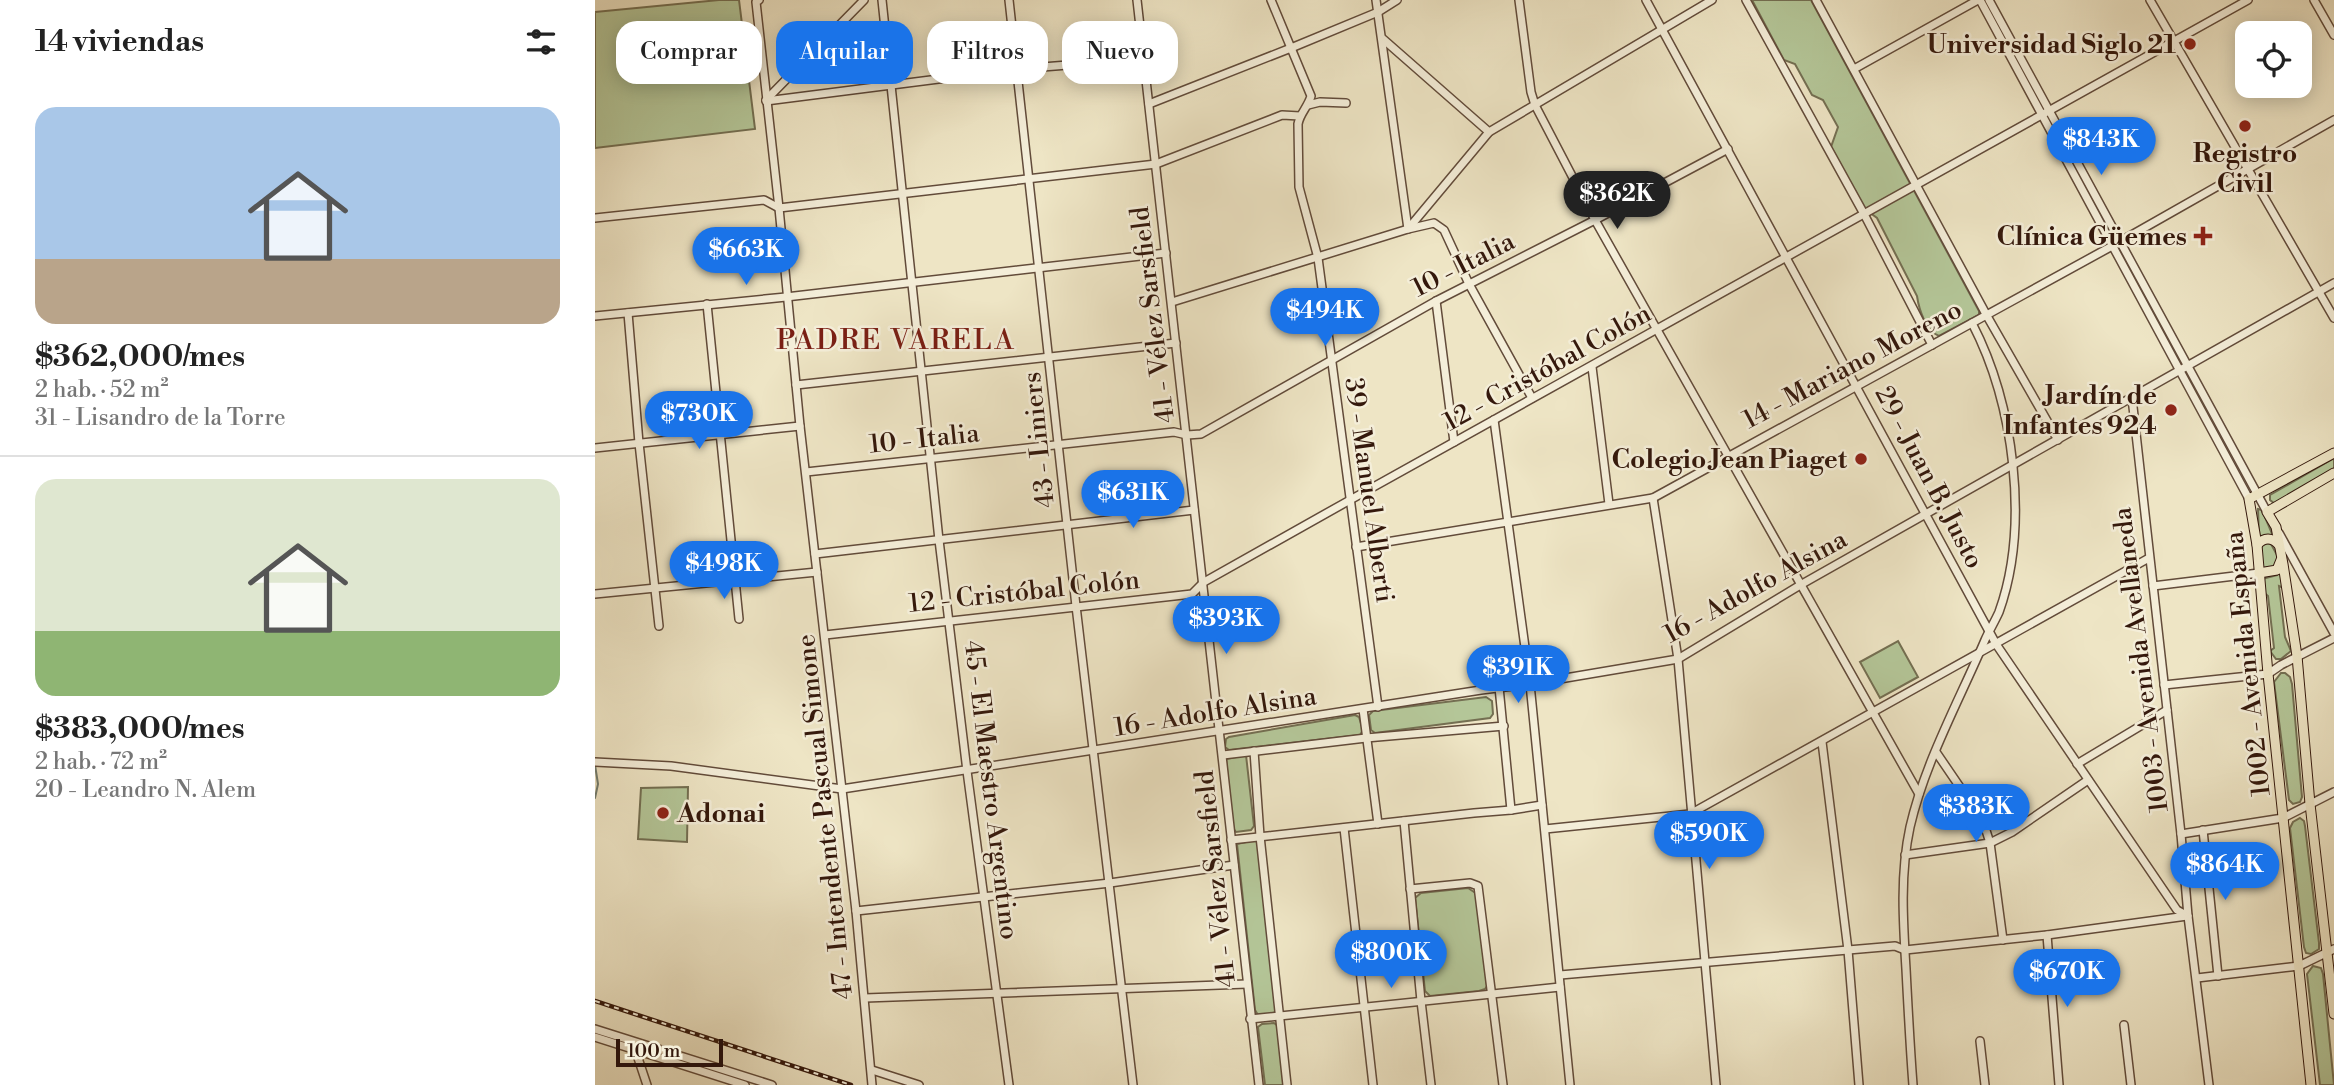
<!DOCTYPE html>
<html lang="es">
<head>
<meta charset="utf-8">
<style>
  body { margin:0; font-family:"Libre Bodoni",serif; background:#f6f6f6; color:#222; height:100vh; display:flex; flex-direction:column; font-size:26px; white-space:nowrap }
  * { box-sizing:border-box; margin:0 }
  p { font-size:23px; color:#767676 }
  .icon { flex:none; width:38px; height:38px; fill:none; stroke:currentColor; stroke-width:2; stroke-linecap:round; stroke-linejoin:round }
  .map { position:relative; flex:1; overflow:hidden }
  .sheet { display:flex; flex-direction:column; background:#fff; width:595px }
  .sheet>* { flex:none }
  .guide { position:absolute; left:21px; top:21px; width:665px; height:63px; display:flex; gap:14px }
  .fabs { position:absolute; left:1640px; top:21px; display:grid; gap:14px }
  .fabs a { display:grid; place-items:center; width:77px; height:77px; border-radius:14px; background:#fff; box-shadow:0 4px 18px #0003; font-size:35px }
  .scale { position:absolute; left:21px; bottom:18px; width:107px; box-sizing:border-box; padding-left:7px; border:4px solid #34180c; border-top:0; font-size:19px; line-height:24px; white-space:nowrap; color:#34180c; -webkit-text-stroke:5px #f4eed9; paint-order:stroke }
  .price { position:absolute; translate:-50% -60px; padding:0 16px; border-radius:24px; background:#1a73e8; color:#fff; font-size:23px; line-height:46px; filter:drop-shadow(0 2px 4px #0008) }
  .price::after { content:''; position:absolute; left:50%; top:42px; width:21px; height:16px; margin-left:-10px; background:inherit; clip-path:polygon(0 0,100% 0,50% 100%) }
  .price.on { background:#222; color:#fff }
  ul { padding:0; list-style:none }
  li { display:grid; align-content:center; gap:14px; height:371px; padding:0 35px }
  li+li { border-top:2px solid #e0e0e0 }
  li span { display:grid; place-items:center; height:217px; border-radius:21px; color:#555 }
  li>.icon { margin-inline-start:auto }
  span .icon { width:126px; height:126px; fill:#fffc; stroke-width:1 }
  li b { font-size:30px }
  h2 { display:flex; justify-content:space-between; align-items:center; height:84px; padding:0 35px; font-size:30px }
  .pill { padding:0 24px; border-radius:21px; background:#fff; box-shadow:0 4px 18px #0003; font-size:24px; line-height:63px }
  .pill.on { background:#1a73e8; color:#fff }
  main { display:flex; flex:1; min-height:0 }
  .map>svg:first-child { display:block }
</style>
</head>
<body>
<main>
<section class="sheet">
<h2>14 viviendas<svg class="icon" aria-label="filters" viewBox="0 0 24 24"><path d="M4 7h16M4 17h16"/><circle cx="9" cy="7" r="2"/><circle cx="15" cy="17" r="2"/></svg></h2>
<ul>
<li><span style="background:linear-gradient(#a9c7e8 70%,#b9a48a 0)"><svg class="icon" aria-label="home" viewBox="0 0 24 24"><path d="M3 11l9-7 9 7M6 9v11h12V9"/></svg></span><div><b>$362,000/mes</b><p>2 hab. · 52 m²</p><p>31 - Lisandro de la Torre</p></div></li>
<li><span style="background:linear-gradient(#dfe7d0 70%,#8fb573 0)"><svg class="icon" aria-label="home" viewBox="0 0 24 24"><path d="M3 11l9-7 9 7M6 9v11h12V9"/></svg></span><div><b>$383,000/mes</b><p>2 hab. · 72 m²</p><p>20 - Leandro N. Alem</p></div></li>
</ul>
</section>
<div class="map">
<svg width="1739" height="1085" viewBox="0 0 1739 1085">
  <rect width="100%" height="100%" fill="#eee5c5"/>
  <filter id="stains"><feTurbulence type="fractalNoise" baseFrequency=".00286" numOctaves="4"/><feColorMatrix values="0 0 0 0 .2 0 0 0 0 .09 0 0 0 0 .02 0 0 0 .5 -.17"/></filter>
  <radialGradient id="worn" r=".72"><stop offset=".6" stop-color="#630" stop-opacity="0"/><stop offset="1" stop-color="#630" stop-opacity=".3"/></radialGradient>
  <g fill="#b4c698" stroke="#746f52" stroke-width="2">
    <polygon points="124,0 144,0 160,129 0,148 0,12"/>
    <path d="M1157 0H1216L1384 311V315L1344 336C1331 331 1324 310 1322 296L1282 218 1270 209 1236 147 1243 127 1228 100 1217 95 1200 64 1189 60Z"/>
    <polygon points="1739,458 1739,471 1680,504 1675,500 1675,495"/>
    <polygon points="1663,509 1667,510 1678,536 1664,537"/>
    <polygon points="1672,543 1676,544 1682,555 1682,563 1673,570 1667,568 1665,546"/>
    <polygon points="1687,569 1689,588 1684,586 1690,637 1696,651 1686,659 1681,659 1675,651 1679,648 1673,596 1667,591 1667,579 1682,575"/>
    <polygon points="1303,641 1323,677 1285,698 1265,662"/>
    <polygon points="1686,673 1690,673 1695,677 1697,684 1707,797 1705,802 1698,804 1694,800 1679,682"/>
    <polygon points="891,697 897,701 898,714 895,718 780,733 776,730 774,715 778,711"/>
    <polygon points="760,715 764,717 768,730 765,735 634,750 630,747 631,739 634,737"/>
    <polygon points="651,755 659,826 656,830 641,832 638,828 631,759"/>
    <polygon points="93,787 92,842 43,839 46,788"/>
    <polygon points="1705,818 1709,821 1710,826 1724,943 1724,949 1716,954 1711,953 1709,947 1695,828 1698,822"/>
    <polygon points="660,840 663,843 681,1010 678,1014 663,1015 660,1010 642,844"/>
    <polygon points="873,888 882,894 892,986 890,989 884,991 835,996 830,991 820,898 826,893"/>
    <polygon points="1718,966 1726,968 1728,974 1739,1085 1725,1085 1712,974"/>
    <polygon points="679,1023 683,1026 690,1085 670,1085 663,1027 667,1024"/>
  </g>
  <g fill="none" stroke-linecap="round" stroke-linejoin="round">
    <polyline stroke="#717c6f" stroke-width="2" points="0,798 3,784 0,765"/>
    <g stroke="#624b3a" stroke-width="10">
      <g id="minor">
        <polyline points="164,0 161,2 184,208 205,426 261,911 277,1085"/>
        <polyline points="287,0 344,540 372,771 414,1085"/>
        <polyline points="414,0 481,606 538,1085"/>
        <polyline points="542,0 664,1085"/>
        <path d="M676 0 716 96C713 107 705 113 703 124L704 187 723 258 783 707"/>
        <polyline points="781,0 813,229 839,223 849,230 874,284 937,398"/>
        <polyline points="924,0 936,92 940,105 1000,220 1324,794"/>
        <polyline points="1051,0 1401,644 1582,910 1593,916"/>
        <polyline points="1151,0 1269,214 1337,345"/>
        <polyline points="1221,0 1392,316 1463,440"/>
        <polyline points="1385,0 1654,499"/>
        <polyline points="1394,0 1672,512"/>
        <polyline points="1555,0 1739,318"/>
        <polyline points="1719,0 1739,35"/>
        <polyline points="788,39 894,132"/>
        <polyline points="1259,69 1383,0"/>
        <polyline points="171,100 269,0"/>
        <polyline points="171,101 422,69 549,59"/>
        <polyline points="554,104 696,48 783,12 802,0"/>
        <polyline points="713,105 725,102 751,103"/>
        <polyline points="0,218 169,200 184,208 561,164 687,115 705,116"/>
        <polyline points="841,301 859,442"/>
        <polyline points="577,302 813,229 894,132 1117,0"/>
        <polyline points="112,304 144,619"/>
        <polyline points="33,313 44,443 64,626"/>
        <polyline points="0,316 191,297 571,253"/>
        <polyline points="997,367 1014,504"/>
        <polyline points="201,385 581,343"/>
        <polyline points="1537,398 1586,834 1593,916 1614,1085"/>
        <polyline points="899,420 935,684 975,1085"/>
        <polyline points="0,448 205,426"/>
        <polyline points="211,472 579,432 592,435 606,434 841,301 1000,220 1133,149"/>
        <polyline points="1058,498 1083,659 1121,1085"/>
        <polyline points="1684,533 1739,633"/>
        <polyline points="761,547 1058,498 1519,245 1739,120"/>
        <polyline points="220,554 599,510"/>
        <polyline points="1558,586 1664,573"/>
        <polyline points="0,594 222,572"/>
        <polyline points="230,635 597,594 609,582 755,500 1653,0"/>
        <polyline points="1569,685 1673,674 1686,665 1739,638"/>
        <polyline points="904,687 916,810"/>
        <polyline points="768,709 783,824"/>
        <polyline points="1227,742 1253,950 1264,1085"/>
        <polyline points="659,751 665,836 692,1085"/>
        <polyline points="1341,752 1388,821 1395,843 1408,940"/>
        <polyline points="628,755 771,738 909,726"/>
        <polyline points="0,762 76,766 247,789 886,690 935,684 1083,659 1207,584 1739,283"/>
        <polyline points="1482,764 1572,710"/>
        <polyline points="809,821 826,1001 836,1085"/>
        <polyline points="749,828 778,1085"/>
        <polyline points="950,829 1095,814 1554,558"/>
        <polyline points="1608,830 1623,976"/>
        <polyline points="1586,834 1688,818 1739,792"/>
        <polyline points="636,840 879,813 916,810 947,805"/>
        <polyline points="1310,855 1395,843 1417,832 1493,780"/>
        <polyline points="815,889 875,883 883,886 908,1085"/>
        <polyline points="261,911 515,883 639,865"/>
        <polyline points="1452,935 1464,1085"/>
        <polyline points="965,975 1253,950 1300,946 1310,950 1452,935 1592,916"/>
        <polyline points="1602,978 1704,966 1739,949"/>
        <polyline points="270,998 652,984"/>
        <polyline points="655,1019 965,987"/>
        <polyline points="1529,1025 1536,1085"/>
        <polyline points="0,1029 177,1085"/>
        <polyline points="0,1037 150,1085"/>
        <polyline points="1385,1041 1390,1085"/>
        <polyline points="40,1049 52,1085"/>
        <polyline points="277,1070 324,1085"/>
        <path d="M1318 1085C1315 1046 1313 1008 1311 969 1308 921 1305 873 1315 827 1330 762 1364 701 1390 640 1394 631 1400 621 1404 612 1435 525 1419 404 1377 323"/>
      </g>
    </g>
    <g stroke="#34180c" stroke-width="11">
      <g id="major">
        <polyline points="1739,473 1672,512 1681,527 1688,564 1702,656 1715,804 1739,1014"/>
        <path d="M1662 545C1669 537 1677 537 1684 545"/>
        <polyline points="1664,573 1682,570 1686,560"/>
        <polyline points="1716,1085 1673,674 1662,545 1654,499 1739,453"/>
      </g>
    </g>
    <use href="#minor" stroke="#f4eed9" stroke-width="7"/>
    <use href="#major" stroke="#eee5c5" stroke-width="9"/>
    <g stroke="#34180c" stroke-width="4.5">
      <polyline id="rail" points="0,1001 256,1085"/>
    </g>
    <use href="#rail" stroke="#f4eed9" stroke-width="2" stroke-dasharray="5" stroke-linecap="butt"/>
  </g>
  <g fill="#8f2418" stroke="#f4eed9" stroke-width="2.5">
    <circle cx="1595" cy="44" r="7"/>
    <circle cx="1650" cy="126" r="7"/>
    <path d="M1604.5 225.5h7v7h7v7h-7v7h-7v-7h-7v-7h7z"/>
    <circle cx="1576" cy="410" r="7"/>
    <circle cx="1266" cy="459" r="7"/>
    <circle cx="68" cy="813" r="7"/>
  </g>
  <g text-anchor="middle" stroke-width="5" stroke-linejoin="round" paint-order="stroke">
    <g font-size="26" font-weight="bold" fill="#34180c" stroke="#f4eed9" text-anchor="end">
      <text x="1581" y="53">Universidad Siglo 21</text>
      <text x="1650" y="162" text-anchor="middle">Registro<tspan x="1650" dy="30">Civil</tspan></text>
      <text x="1592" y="245">Clínica Güemes</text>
      <text x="1562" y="404">Jardín de<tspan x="1562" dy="30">Infantes 924</tspan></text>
      <text x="1252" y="468">Colegio Jean Piaget</text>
      <text x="82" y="822" text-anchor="start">Adonai</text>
    </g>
    <g font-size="26" fill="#34180c" stroke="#f4eed9">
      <text transform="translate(868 264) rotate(-27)" y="9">10 - Italia</text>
      <text transform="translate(557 315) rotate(-97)" y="9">41 - Vélez Sarsfield</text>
      <text transform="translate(1257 364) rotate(-28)" y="9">14 - Mariano Moreno</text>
      <text transform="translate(952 367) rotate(-29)" y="9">12 - Cristóbal Colón</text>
      <text transform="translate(329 438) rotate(-6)" y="9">10 - Italia</text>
      <text transform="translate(443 440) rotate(-96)" y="9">43 - Liniers</text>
      <text transform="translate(1335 477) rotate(62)" y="9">29 - Juan B. Justo</text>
      <text transform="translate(775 490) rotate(82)" y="9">39 - Manuel Alberti</text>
      <text transform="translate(1160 586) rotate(-29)" y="9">16 - Adolfo Alsina</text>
      <text transform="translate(429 591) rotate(-6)" y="9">12 - Cristóbal Colón</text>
      <text transform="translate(1545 660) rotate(-97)" y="9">1003 - Avenida Avellaneda</text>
      <text transform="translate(1652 664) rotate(-96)" y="9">1002 - Avenida España</text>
      <text transform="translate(620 711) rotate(-9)" y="9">16 - Adolfo Alsina</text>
      <text transform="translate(397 790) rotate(83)" y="9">45 - El Maestro Argentino</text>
      <text transform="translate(229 817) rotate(-96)" y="9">47 - Intendente Pascual Simone</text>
      <text transform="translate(620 879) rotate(-96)" y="9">41 - Vélez Sarsfield</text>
    </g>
    <g font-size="28" letter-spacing="2" fill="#7a1f14" stroke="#f4eed9">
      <text x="301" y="349">PADRE VARELA</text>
    </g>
  </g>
  <rect width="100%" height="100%" filter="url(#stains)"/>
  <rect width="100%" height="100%" fill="url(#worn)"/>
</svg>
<div class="fabs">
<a><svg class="icon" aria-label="locate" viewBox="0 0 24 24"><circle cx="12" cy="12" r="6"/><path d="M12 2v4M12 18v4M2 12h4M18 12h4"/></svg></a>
</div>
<div class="scale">100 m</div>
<b class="price" style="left:1506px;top:177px">$843K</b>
<b class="price on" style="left:1022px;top:231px">$362K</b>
<b class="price" style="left:151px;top:287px">$663K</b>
<b class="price" style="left:730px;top:348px">$494K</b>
<b class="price" style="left:104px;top:451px">$730K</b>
<b class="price" style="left:538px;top:530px">$631K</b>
<b class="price" style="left:129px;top:601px">$498K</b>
<b class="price" style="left:631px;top:656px">$393K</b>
<b class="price" style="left:923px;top:705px">$391K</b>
<b class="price" style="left:1381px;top:844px">$383K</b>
<b class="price" style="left:1114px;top:871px">$590K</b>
<b class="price" style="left:1630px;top:902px">$864K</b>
<b class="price" style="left:796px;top:990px">$800K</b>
<b class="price" style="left:1472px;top:1009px">$670K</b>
<div class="guide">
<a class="pill">Comprar</a>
<a class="pill on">Alquilar</a>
<a class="pill">Filtros</a>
<a class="pill">Nuevo</a>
</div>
</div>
</main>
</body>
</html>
